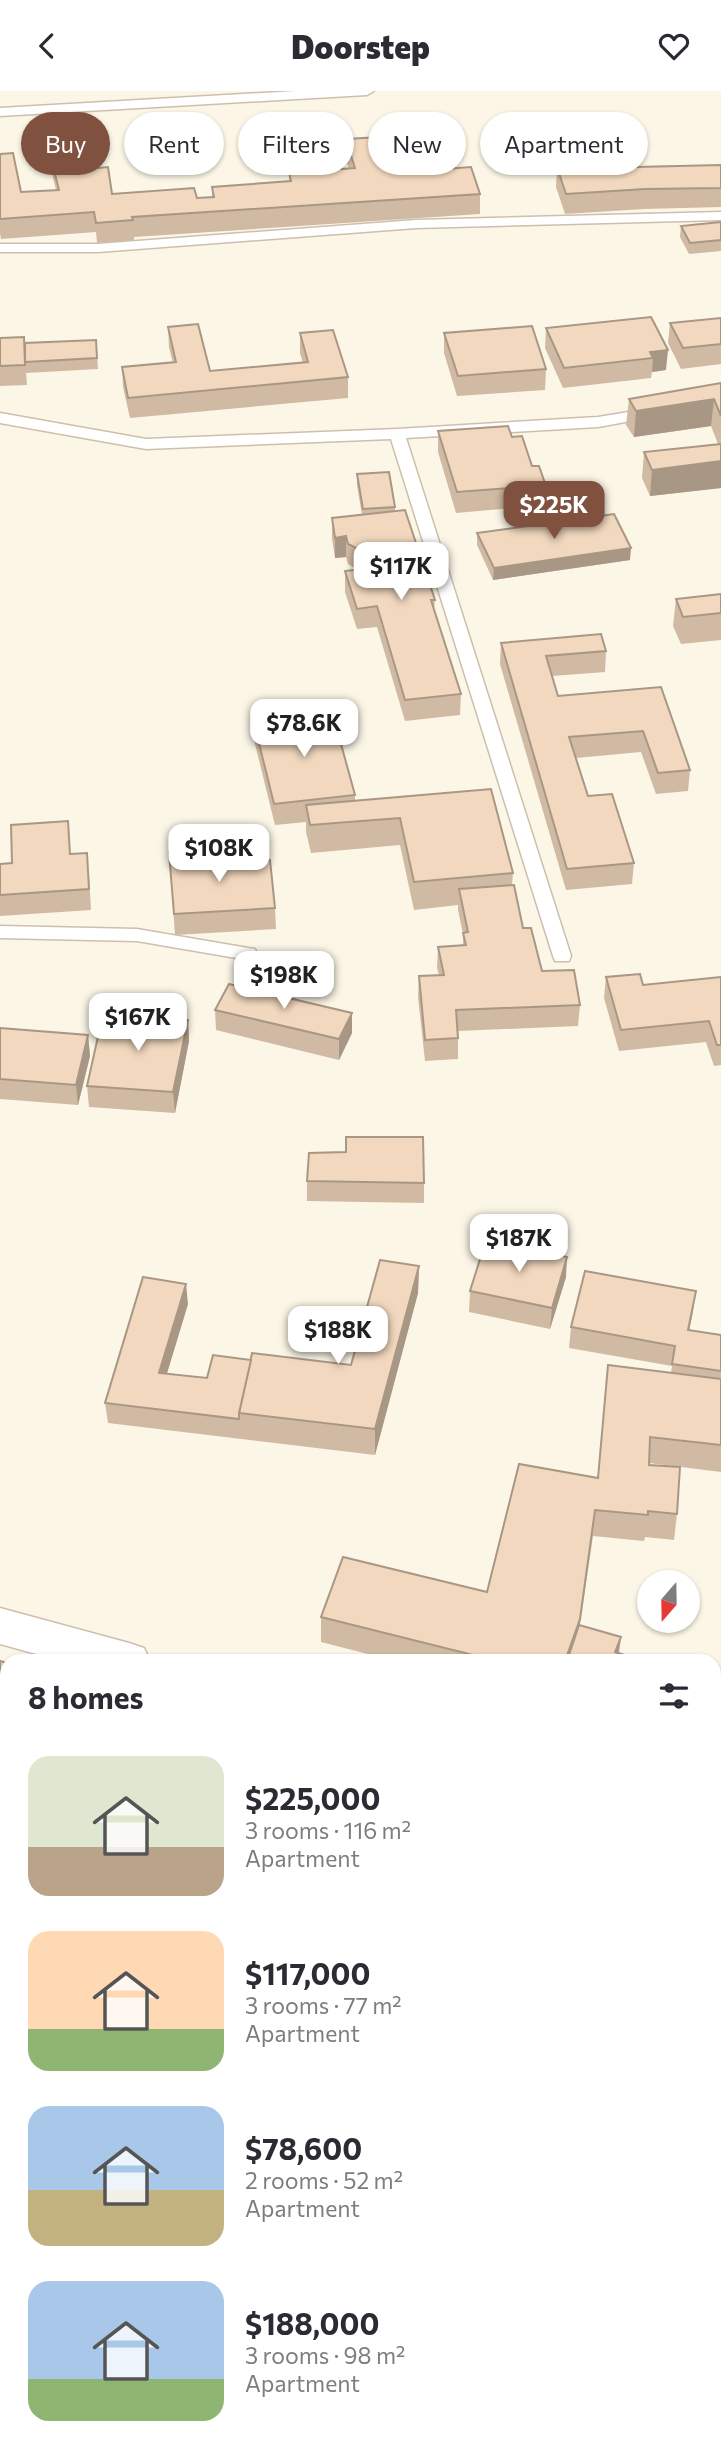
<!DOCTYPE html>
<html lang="en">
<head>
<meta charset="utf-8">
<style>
  body { margin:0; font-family:Commissioner,sans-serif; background:#f7f7f7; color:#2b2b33; height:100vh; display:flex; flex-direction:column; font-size:26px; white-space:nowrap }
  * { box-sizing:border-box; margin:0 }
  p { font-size:23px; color:#7c7c81 }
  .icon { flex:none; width:38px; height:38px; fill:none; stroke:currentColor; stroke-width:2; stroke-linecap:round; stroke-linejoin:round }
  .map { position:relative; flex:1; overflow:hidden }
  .drawer { position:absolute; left:0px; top:1563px; width:721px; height:800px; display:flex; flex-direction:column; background:#fff; border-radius:21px 21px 0 0; box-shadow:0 2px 5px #0004 }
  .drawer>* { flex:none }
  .hud { position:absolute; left:21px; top:21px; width:679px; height:63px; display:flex; gap:14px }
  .needle { width:46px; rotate:200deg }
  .tools { position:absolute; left:637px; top:1479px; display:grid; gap:14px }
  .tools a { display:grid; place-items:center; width:63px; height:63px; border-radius:50%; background:#fff; box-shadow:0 2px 5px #0004; font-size:35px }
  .price { position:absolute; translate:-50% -60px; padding:0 16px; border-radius:14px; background:#fff; color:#222; font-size:23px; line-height:46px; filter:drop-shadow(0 2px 4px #0008) }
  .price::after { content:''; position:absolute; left:50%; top:42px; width:21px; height:16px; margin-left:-10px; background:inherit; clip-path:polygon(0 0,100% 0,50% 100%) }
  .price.selected { background:#7f513e; color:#fff }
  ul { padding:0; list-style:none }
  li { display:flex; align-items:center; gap:21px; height:175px; padding:0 28px }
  li span { display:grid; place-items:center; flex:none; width:196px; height:140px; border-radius:21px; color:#555 }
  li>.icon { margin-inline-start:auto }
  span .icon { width:84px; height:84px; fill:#fffc; stroke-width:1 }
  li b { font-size:30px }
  h2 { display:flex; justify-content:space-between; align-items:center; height:84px; padding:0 28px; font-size:30px }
  .chip { padding:0 24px; border-radius:32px; background:#fff; box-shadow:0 2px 5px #0004; font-size:24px; line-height:63px }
  .chip.selected { background:#7f513e; color:#fff }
  header { display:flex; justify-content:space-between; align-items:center; height:91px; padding:0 28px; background:#fff; font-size:32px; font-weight:800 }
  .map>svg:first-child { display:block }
</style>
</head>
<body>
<header><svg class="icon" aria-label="back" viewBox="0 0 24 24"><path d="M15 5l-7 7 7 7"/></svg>Doorstep<svg class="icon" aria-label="heart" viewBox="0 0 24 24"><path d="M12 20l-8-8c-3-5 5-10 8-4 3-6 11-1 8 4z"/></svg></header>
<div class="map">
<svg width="721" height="2362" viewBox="0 0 721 2362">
  <rect width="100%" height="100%" fill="#fcf6e7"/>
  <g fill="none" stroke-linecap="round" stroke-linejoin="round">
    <g stroke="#cebfad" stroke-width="3">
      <g id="service">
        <polygon points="296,0 374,0 367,4 0,25 0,17"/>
        <polygon points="721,121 721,129 416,137 98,161 0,161 0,153 98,153 416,129"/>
        <polygon points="653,317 658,319 661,322 658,325 598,336 406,347 571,865 569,870 555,870 553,865 391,348 146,358 0,332 0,322 146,348 397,338 598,326"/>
        <polygon points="0,835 137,838 248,857 255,858 257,863 255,868 248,869 137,850 0,847"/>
      </g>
    </g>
    <g stroke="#cebfad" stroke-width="3">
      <g id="minor">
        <polygon points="0,1517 129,1552 144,1557 150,1570 62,1570 0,1553"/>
        <polygon points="714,1685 721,1686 721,1726 714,1725"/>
      </g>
    </g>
    <use href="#service" fill="#fff" fill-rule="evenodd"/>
    <use href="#minor" fill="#fff" fill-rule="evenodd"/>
  </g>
  <g fill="#d0baa3">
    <polygon points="378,36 417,80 480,103 480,123 134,146 134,149 97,152 96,141 1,148 0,142 0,63 21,101 56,99 51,78 49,59 87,78 112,103 197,107 212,106 212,96 289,90 289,82 349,78 346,68 346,48 378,46"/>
    <polygon points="721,74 721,116 644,118 565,123 556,96 557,76"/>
    <polygon points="721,131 721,160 689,163 680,146 681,135"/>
    <polygon points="651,226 666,279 652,281 651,287 563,297 545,257 546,237"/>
    <polygon points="721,227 721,273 681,278 668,252 670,232"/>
    <polygon points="168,236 210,280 303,272 300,262 300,242 348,286 348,307 130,327 123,296 122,276 173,272 169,256"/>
    <polygon points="444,242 546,278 545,299 457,305 444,262"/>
    <polygon points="0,247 25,258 96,249 98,278 26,282 26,280 27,294 0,295"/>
    <polygon points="721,292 721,397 650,405 642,387 644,361 718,353 711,335 634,346 626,334 629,308"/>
    <polygon points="438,340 512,346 548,401 546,421 526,423 524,416 456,422 438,361"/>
    <polygon points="357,383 395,416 395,420 435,509 434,521 461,603 460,624 405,630 377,536 357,538 345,501 345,480 365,478 356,478 348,473 346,466 335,467 332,448 332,427 362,424 357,394"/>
    <polygon points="477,442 630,469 493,489 477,454"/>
    <polygon points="721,503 721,549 681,553 673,535 676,508"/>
    <polygon points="501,552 606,560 605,581 552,585 558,605 661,596 690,679 688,700 656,703 641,661 576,667 588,705 634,772 632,793 566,799 500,573"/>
    <polygon points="254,632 355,704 355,710 491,698 513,782 512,794 523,837 542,880 580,914 578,935 458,940 458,968 425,970 418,906 419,885 439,884 437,877 438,856 463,854 463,843 458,819 458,814 414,819 400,754 311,762 306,741 306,731 275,734 255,653"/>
    <polygon points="169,761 205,773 275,817 276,838 175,844"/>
    <polygon points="71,763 89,783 91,819 0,825 0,773"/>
    <polygon points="606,886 643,894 721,886 721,974 714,975 706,951 619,960 604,907"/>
    <polygon points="215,919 352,942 339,969 216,939"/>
    <polygon points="188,929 189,950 175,1022 89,1016 87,995"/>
    <polygon points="0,937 88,944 90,965 78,1014 0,1008"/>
    <polygon points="307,1090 424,1092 424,1112 307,1110"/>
    <polygon points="419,1175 418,1202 375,1364 108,1332 105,1312 188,1213 167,1282 207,1287 251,1269 351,1274"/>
    <polygon points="566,1186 550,1238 469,1221 470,1200"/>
    <polygon points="693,1220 689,1239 721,1244 721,1381 649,1372 677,1423 674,1449 645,1446 644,1450 593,1445 580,1534 621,1546 619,1562 644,1570 395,1570 321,1551 321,1526 487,1501 598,1387 671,1282 672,1275 569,1257 571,1236"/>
    <polygon points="0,1570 7,1572 7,1713 0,1712 0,1662 7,1638 0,1637"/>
    <polygon points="714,1582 721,1584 721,1662 714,1660"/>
    <polygon points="714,1792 721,1793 721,1894 714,1892"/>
  </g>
  <g fill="#a99785">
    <polygon points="668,259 666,279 652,281 653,267 650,261"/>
    <polygon points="714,308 711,335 634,346 636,320"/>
    <polygon points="721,370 721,397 650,405 652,379"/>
    <polygon points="346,445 346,466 335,467 335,447"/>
    <polygon points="631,457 630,469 493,489 494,477"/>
    <polygon points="352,922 352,942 339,969 339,948"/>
    <polygon points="188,929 189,950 175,1022 173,1001"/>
    <polygon points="88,944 90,965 78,1014 76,994"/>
    <polygon points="567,1166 566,1186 550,1238 552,1217"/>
    <polygon points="419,1175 418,1202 375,1364 375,1338"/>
    <polygon points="186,1193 188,1213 161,1302 159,1282"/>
    <polygon points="696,1200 693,1220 685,1260 688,1239"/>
    <polygon points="595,1419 577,1553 571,1570 565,1570"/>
    <polygon points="621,1546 618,1565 615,1561"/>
    <polygon points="8,2356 16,2356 15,2362 7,2362"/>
  </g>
  <g fill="#f2d8be" stroke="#a99785" stroke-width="2">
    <polygon points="402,34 417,80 471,76 480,103 132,126 133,129 96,132 94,121 0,128 0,63 13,62 21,101 59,99 49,59 79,56 87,78 108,76 112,103 194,97 197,107 214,106 212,96 291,90 289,82 355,77 346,48 381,46 378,36"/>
    <polygon points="636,71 637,76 721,74 721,97 645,98 566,103 557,76"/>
    <polygon points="721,131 721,149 690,152 681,135"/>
    <polygon points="651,226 668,259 650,261 653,267 564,277 546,237"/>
    <polygon points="721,227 721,253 683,257 670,232"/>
    <polygon points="198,233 210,280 308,271 300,242 333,239 348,286 128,307 122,276 176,271 168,236"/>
    <polygon points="532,235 546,278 458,285 444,242"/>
    <polygon points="24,246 25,274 0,275 0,247"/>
    <polygon points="96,249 97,267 25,271 25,252"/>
    <polygon points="721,292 721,325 714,308 636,320 629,308"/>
    <polygon points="508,335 512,346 522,345 532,375 539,375 548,401 527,403 525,396 457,401 438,340"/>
    <polygon points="721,353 721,370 652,379 644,361"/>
    <polygon points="389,381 395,416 363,418 357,383"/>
    <polygon points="405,419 435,509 431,509 461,603 405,609 377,515 357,518 345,480 380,476 375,458 356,457 348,453 346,445 335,447 332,427"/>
    <polygon points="614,423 631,457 494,477 477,442"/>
    <polygon points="721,503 721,522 683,526 676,508"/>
    <polygon points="601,543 606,560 546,565 558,605 661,596 690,679 658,682 643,640 569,646 588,705 612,703 634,772 567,778 501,552"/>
    <polygon points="333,624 355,704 274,713 254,632"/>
    <polygon points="491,698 513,782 414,791 400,727 310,734 306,714"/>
    <polygon points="68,730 70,763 87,762 89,798 0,804 0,773 12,772 11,734"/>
    <polygon points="204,758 205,773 270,769 275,817 174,823 169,761"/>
    <polygon points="514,794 523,837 531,837 542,880 574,879 580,914 456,919 458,947 425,949 419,885 444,884 438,856 466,854 463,842 468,841 459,798"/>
    <polygon points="640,883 643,894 721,886 721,954 717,954 709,930 621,939 606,886"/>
    <polygon points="229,893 352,922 339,948 215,919"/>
    <polygon points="103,923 188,929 173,1001 87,995"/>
    <polygon points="0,937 88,944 76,994 0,988"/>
    <polygon points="346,1046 423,1046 424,1092 307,1090 309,1062 346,1061"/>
    <polygon points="486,1149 567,1166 552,1217 470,1200"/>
    <polygon points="380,1169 419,1175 375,1338 239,1322 252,1262 351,1274"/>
    <polygon points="585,1180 696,1200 688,1239 721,1244 721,1280 672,1273 675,1255 571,1236"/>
    <polygon points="143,1186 186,1193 159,1282 207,1287 213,1264 251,1269 239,1322 239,1328 105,1312"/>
    <polygon points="608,1274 721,1288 721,1354 650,1346 649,1374 680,1376 677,1423 648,1420 648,1424 595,1419 580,1528 565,1570 497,1570 321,1526 343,1466 487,1501 519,1373 598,1387"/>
    <polygon points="579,1534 621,1546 615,1561 644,1570 567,1570"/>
    <polygon points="0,1570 7,1572 7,1620 0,1618"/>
    <polygon points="714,1582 721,1584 721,1642 714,1640"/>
    <polygon points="7,1636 7,1694 0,1693 0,1662"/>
    <polygon points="714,1792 721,1793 721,1875 714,1873"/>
    <polygon points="0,2302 7,2303 8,2356 7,2362 0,2362"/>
  </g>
</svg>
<div class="tools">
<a><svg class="needle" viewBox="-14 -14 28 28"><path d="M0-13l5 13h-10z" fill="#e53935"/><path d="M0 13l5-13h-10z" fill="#7c7c81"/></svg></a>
</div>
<b class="price selected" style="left:554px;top:450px">$225K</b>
<b class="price" style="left:401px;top:511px">$117K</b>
<b class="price" style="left:304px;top:668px">$78.6K</b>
<b class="price" style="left:219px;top:793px">$108K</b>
<b class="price" style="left:284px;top:920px">$198K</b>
<b class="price" style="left:138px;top:962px">$167K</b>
<b class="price" style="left:519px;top:1183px">$187K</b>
<b class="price" style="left:338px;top:1275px">$188K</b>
<div class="hud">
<a class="chip selected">Buy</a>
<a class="chip">Rent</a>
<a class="chip">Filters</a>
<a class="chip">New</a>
<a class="chip">Apartment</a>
</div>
<section class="drawer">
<h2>8 homes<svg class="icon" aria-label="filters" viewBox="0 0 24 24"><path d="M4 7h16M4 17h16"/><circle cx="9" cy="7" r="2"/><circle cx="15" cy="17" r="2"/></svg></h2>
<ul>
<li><span style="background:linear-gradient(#dfe7d0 65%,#b9a48a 0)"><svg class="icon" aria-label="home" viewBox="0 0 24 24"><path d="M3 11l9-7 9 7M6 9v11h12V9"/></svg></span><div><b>$225,000</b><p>3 rooms · 116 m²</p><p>Apartment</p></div></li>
<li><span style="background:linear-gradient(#ffd9b3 70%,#8fb573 0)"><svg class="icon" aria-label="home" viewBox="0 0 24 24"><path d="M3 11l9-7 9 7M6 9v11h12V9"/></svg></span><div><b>$117,000</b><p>3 rooms · 77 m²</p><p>Apartment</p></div></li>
<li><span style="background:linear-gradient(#a9c7e8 60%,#c2b280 0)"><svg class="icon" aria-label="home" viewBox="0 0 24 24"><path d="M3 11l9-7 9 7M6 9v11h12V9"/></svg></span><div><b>$78,600</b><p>2 rooms · 52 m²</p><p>Apartment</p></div></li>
<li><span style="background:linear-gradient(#a9c7e8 70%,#8fb573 0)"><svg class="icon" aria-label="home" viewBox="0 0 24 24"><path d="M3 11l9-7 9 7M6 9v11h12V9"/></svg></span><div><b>$188,000</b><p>3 rooms · 98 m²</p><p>Apartment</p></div></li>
</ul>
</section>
</div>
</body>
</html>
